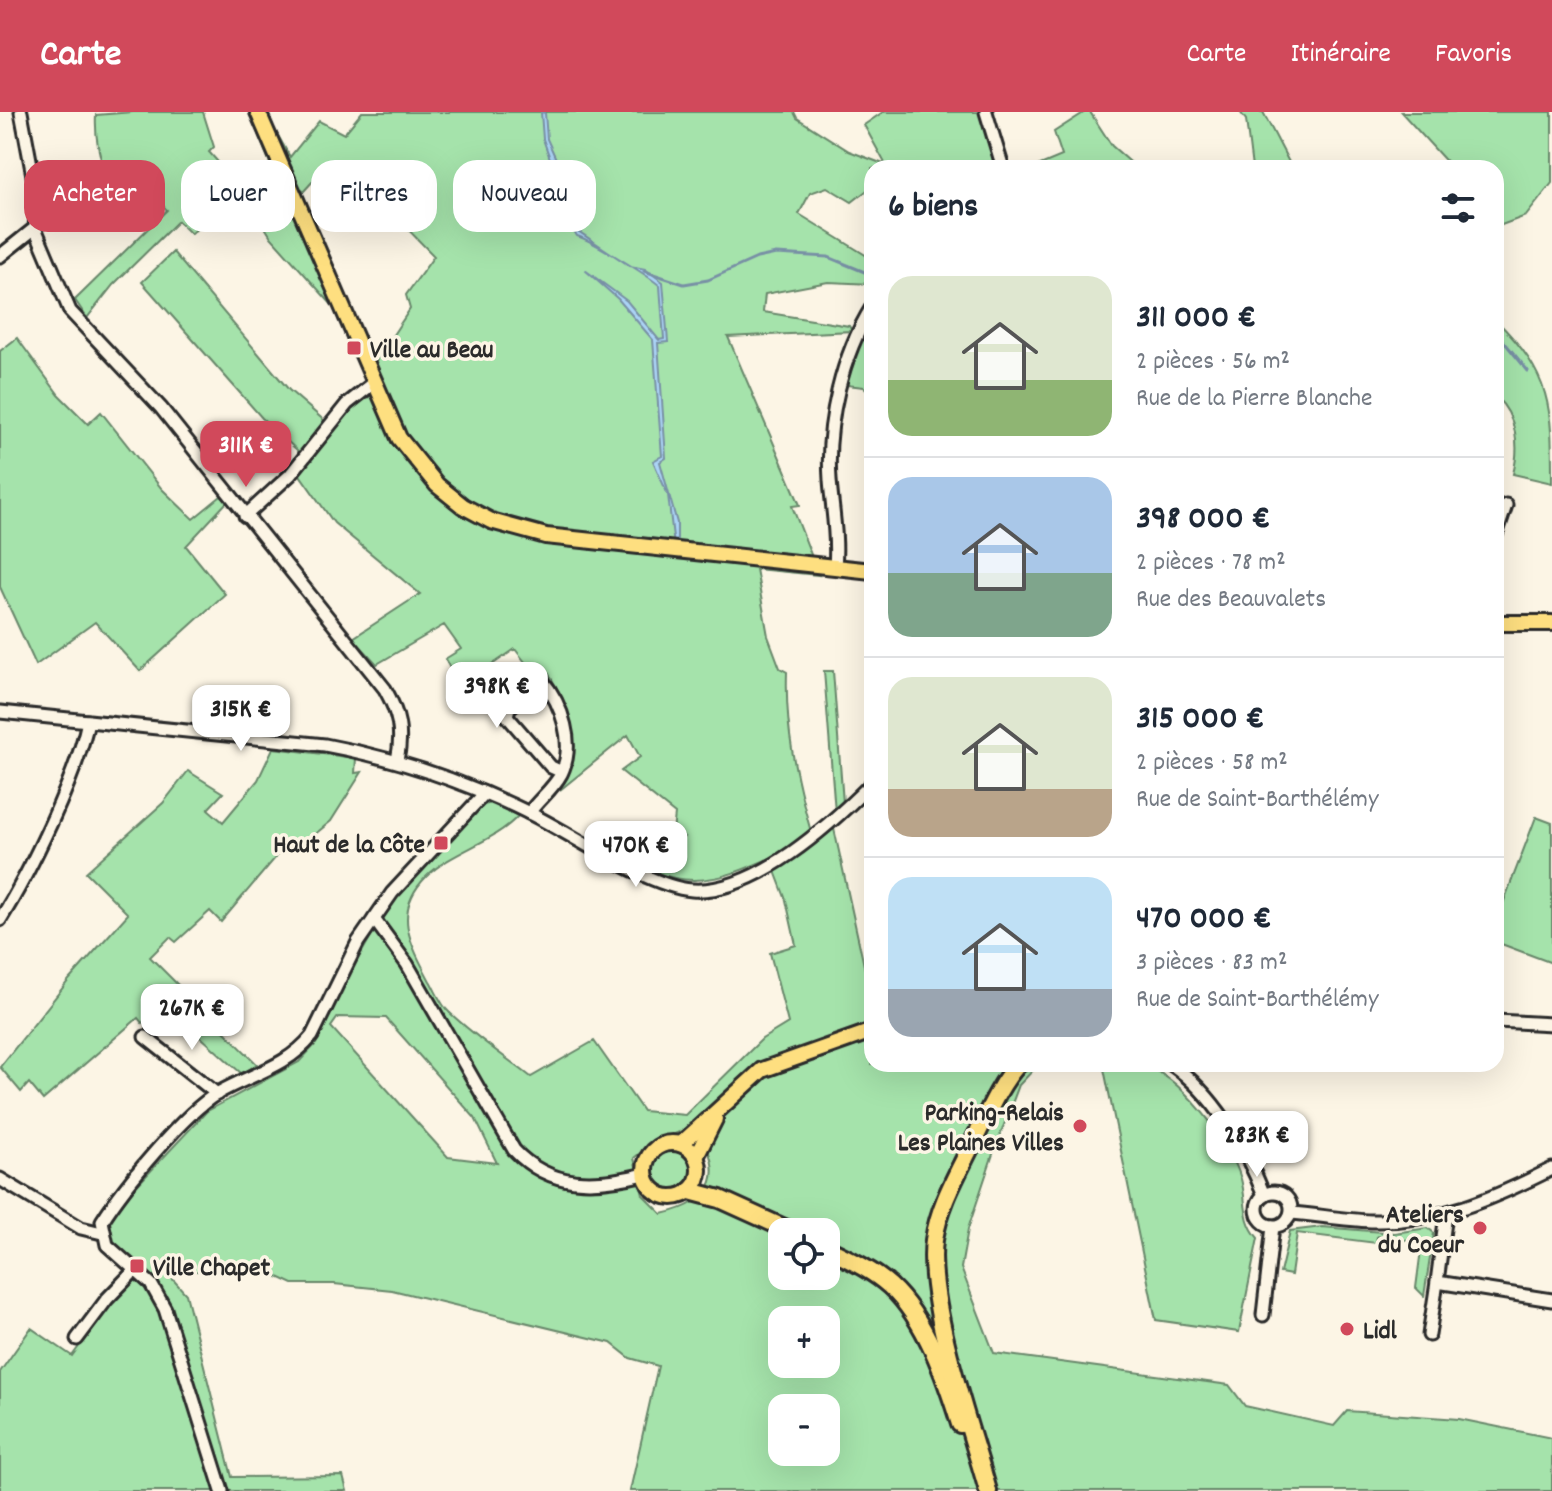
<!DOCTYPE html>
<html lang="fr">
<head>
<meta charset="utf-8">
<style>
  body { margin:0; font-family:Dekko,sans-serif; background:#f6f6f7; color:#1f2937; height:100vh; display:flex; flex-direction:column; font-size:30px; white-space:nowrap }
  * { box-sizing:border-box; margin:0 }
  p { font-size:26px; color:#747a83 }
  .icon { flex:none; width:44px; height:44px; fill:none; stroke:currentColor; stroke-width:2; stroke-linecap:round; stroke-linejoin:round }
  .map { position:relative; flex:1; overflow:hidden }
  .side { position:absolute; left:864px; top:48px; width:640px; height:912px; display:flex; flex-direction:column; background:#fff; border-radius:24px; box-shadow:0 8px 32px #0002 }
  .side>* { flex:none }
  .banner { position:absolute; left:24px; top:48px; width:720px; height:72px; display:flex; gap:16px }
  .tools { position:absolute; left:768px; top:1106px; display:grid; gap:16px }
  .tools a { display:grid; place-items:center; width:72px; height:72px; border-radius:16px; background:#fff; box-shadow:0 8px 32px #0002; font-size:40px }
  .price { position:absolute; translate:-50% -68px; padding:0 18px; border-radius:16px; background:#fff; color:#222; font-size:26px; line-height:52px; filter:drop-shadow(0 2px 4px #0008) }
  .price::after { content:''; position:absolute; left:50%; top:48px; width:24px; height:18px; margin-left:-12px; background:inherit; clip-path:polygon(0 0,100% 0,50% 100%) }
  .price.current { background:#d1495b; color:#fff }
  ul { padding:0; list-style:none }
  li { display:flex; align-items:center; gap:24px; height:200px; padding:0 24px }
  li+li { border-top:2px solid #e0e1e3 }
  li span { display:grid; place-items:center; flex:none; width:224px; height:160px; border-radius:24px; color:#555 }
  li>.icon { margin-inline-start:auto }
  span .icon { width:96px; height:96px; fill:#fffc; stroke-width:1 }
  li b { font-size:34px }
  h2 { display:flex; justify-content:space-between; align-items:center; height:96px; padding:0 24px; font-size:34px }
  .chip { padding:0 28px; border-radius:24px; background:#fff; box-shadow:0 8px 32px #0002; font-size:28px; line-height:72px }
  .chip.current { background:#d1495b; color:#fff }
  header { display:flex; align-items:center; gap:48px; box-sizing:border-box; height:112px; padding:0 40px; background:#d1495b; color:#fff }
  header strong { font-size:38px }
  nav { display:flex; gap:44px; margin-inline-start:auto; font-size:28px }
  .map>svg:first-child { display:block }
</style>
</head>
<body>
<header>
<strong>Carte</strong>
<nav><a>Carte</a><a>Itinéraire</a><a>Favoris</a></nav>
</header>
<div class="map">
<svg width="1552" height="1379" viewBox="0 0 1552 1379">
  <rect width="100%" height="100%" fill="#fcf5e5"/>
  <filter id="ink" filterUnits="userSpaceOnUse"><feTurbulence type="fractalNoise" baseFrequency=".0125" numOctaves="2"/><feDisplacementMap in="SourceGraphic" scale="16" xChannelSelector="R" yChannelSelector="G"/><feConvolveMatrix kernelMatrix="1 2 1 2 8 2 1 2 1" color-interpolation-filters="sRGB"/></filter>
  <g filter="url(#ink)">
    <g fill="#a5e3ab" stroke="#68876b" stroke-width="2" fill-rule="evenodd">
      <path d="M133 0H203L214 35 209 40 243 78 270 51 249 0H265L290 45 319 9 344 22 362 0H794L797 6 849 39 886 53 864 13 883 0H980L997 56H872V79L870 76 852 90 827 75 810 81 799 102 872 147V172L828 170 765 182 763 200 849 214 852 219 728 225 800 393 792 394 819 463 756 457 768 524 780 556 787 560C785 617 796 666 811 720L831 703 872 890V952L1038 953 1019 973 993 1042 968 1117 961 1156 994 1241 1229 1273 1245 1294 1334 1314 1347 1299 1459 1307 1552 1326V1379H630L658 1254 630 1246 611 1231 392 1178 334 1172H293L261 1157 235 1155 168 1162 186 1182 232 1365 343 1364 347 1379H0V1260L31 1216 72 1244 114 1187 146 1157 113 1131 107 1119 113 1099 207 999 299 950 316 932 350 861 390 791 483 693 493 691 518 704C493 731 452 739 426 765 392 799 410 832 430 869 436 879 441 893 449 900 474 924 504 944 531 965L594 929 643 999 685 1003 762 927 788 911 770 841 796 833 786 788 770 746C731 763 699 777 657 761L684 725 673 720 675 702 621 659 640 645 628 623 560 678C582 625 574 605 546 557L532 559 515 537 460 575 445 547 461 537 444 513 377 552 353 526 420 482 334 411 298 360 309 349 262 306 142 170 173 140 289 278 334 317 351 295 385 276 375 250 410 197 406 183 434 144 395 104 336 61 324 57 293 91 342 204 271 125 242 78 191 122 178 109 113 173 87 206 75 188 167 98 156 86 132 105C108 78 94 39 96 3ZM338 905 386 906 475 1006 497 1051 448 1045 331 915ZM693 1014C727 1058 717 1090 662 1102L643 1083 634 1046 649 1033ZM782 1120H826V1164H782ZM782 1208H826V1252H782ZM782 1296H826V1340H782Z"/>
      <polygon points="1085,0 1090,0 1112,34 1137,56 1033,56 1062,44 1054,20"/>
      <polygon points="1240,0 1263,0 1292,56 1252,56 1246,8"/>
      <polygon points="1401,0 1552,0 1552,71 1526,104 1496,115 1496,56 1452,56"/>
      <polygon points="872,204 872,282 864,275 846,273 863,220"/>
      <path d="M1496 208C1552 264 1552 294 1552 371L1513 362C1520 335 1517 304 1496 285Z"/>
      <polygon points="17,226 59,283 88,312 101,300 162,377 193,407 221,384 227,390 186,434 225,482 140,559 95,510 36,553 0,475 0,239"/>
      <polygon points="824,559 833,559 843,691 835,700"/>
      <polygon points="273,636 356,646 355,661 362,660 331,709 308,728 281,739 221,810 210,799 176,830 170,825 150,845 257,952 242,962 163,891 142,911 138,906 43,988 29,971 21,980 0,955 69,868 128,802 86,760 163,691 188,659 223,681 208,697 223,710 258,668"/>
      <polygon points="1536,705 1552,711 1552,851 1496,830 1496,810"/>
      <path d="M1103 952C1114 952 1129 950 1140 952 1181 963 1230 1029 1241 1067 1247 1089 1242 1108 1258 1126L1239 1220 1156 1208Z"/>
      <circle cx="672" cy="1057" r="19"/>
      <polygon points="1322,1115 1394,1121 1428,1116 1434,1121 1424,1184 1416,1176 1422,1130 1377,1124 1376,1131 1297,1121 1291,1163 1280,1161 1290,1119"/>
    </g>
    <path fill="#abd4f6" stroke="#7890a5" stroke-width="2" d="M541 0 545 1 547 27 557 49 568 101 578 119 630 154 645 157 663 170 668 230 658 231 666 346 660 350 677 411V434H674L668 383 653 349 662 344 653 228 618 187 585 158 627 189 659 228 664 227 660 174C649 164 591 128 577 124L563 101V83L543 27Z"/>
    <g fill="none" stroke-linecap="round" stroke-linejoin="round">
      <g stroke="#7890a5" stroke-width="3">
        <polyline points="644,159 684,172 708,168 757,146 776,142 828,145 872,163"/>
        <polyline points="1496,220 1528,259"/>
      </g>
      <g stroke="#2b2b2b" stroke-width="17">
        <g id="minor">
          <polyline points="986,0 1003,56"/>
          <path d="M35 116 70 199 161 296 385 577C399 602 403 620 397 649"/>
          <polyline points="0,144 35,116 37,85 21,0"/>
          <polyline points="245,404 290,363 347,292 375,270"/>
          <polyline points="1496,423 1506,393"/>
          <path d="M835 454C838 426 832 396 830 368 826 311 842 243 872 195"/>
          <path d="M0 600 325 633C395 646 463 669 527 700 571 721 647 775 692 778 756 782 831 712 872 671"/>
          <path d="M529 701C539 687 553 677 561 662 576 632 562 592 542 568L509 596 507 604 551 655 562 660"/>
          <path d="M374 807 407 852 514 1038C551 1077 596 1074 645 1062"/>
          <path d="M0 808C30 760 77 663 88 609"/>
          <polyline points="1496,909 1552,912"/>
          <polyline points="145,925 217,982"/>
          <path d="M1171 952C1214 982 1245 1035 1264 1083"/>
          <polyline points="0,1067 81,1116 102,1121"/>
          <circle cx="1274" cy="1097" r="17"/>
          <path d="M1291 1101C1317 1103 1344 1108 1371 1109 1439 1111 1492 1087 1552 1057"/>
          <polyline points="1446,1102 1437,1170 1552,1188"/>
          <polyline points="1263,1203 1273,1114"/>
          <polyline points="1429,1223 1437,1170"/>
          <polyline points="77,1227 107,1187 136,1157"/>
          <path d="M222 1379 165 1197 151 1172 107 1133 102 1109C124 1074 184 1001 218 981 251 962 287 955 312 924L358 830 392 781 484 682"/>
        </g>
      </g>
      <g stroke="#2b2b2b" stroke-width="20">
        <g id="major">
          <polyline points="258,0 399,326 437,373 463,394 491,409 546,424 872,459"/>
          <polyline points="1496,511 1552,511"/>
          <circle cx="672" cy="1058" r="27"/>
          <polyline points="681,1032 762,958 872,919"/>
          <polyline points="696,1045 715,1007"/>
        </g>
      </g>
      <g stroke="#2b2b2b" stroke-width="22">
        <g id="highway">
          <polyline points="690,1079 720,1087 793,1120"/>
          <path d="M826 1136C848 1147 871 1157 890 1174 926 1207 946 1267 960 1312"/>
          <path d="M988 1379C970 1313 926 1192 934 1128 939 1093 957 1063 972 1032 986 1005 998 974 1018 952"/>
        </g>
      </g>
      <use href="#minor" stroke="#fcf5e5" stroke-width="11"/>
      <use href="#major" stroke="#fedf80" stroke-width="14"/>
      <use href="#highway" stroke="#fedf80" stroke-width="16"/>
    </g>
  </g>
  <g fill="#d1495b" stroke="#fcf5e5" stroke-width="3">
    <rect x="346" y="228" width="16" height="16" rx="4"/>
    <rect x="433" y="723" width="16" height="16" rx="4"/>
    <circle cx="1080" cy="1014" r="8"/>
    <circle cx="1480" cy="1116" r="8"/>
    <rect x="129" y="1146" width="16" height="16" rx="4"/>
    <circle cx="1347" cy="1217" r="8"/>
  </g>
  <g text-anchor="middle" stroke-width="7" stroke-linejoin="round" paint-order="stroke">
    <g font-size="26" font-weight="bold" fill="#2b2b2b" stroke="#fcf5e5" text-anchor="start">
      <text x="370" y="245">Ville au Beau</text>
      <text x="425" y="740" text-anchor="end">Haut de la Côte</text>
      <text x="1064" y="1008" text-anchor="end">Parking-Relais<tspan x="1064" dy="30">Les Plaines Villes</tspan></text>
      <text x="1464" y="1110" text-anchor="end">Ateliers<tspan x="1464" dy="30">du Coeur</tspan></text>
      <text x="153" y="1163">Ville Chapet</text>
      <text x="1363" y="1226">Lidl</text>
    </g>
  </g>
</svg>
<div class="tools">
<a><svg class="icon" aria-label="locate" viewBox="0 0 24 24"><circle cx="12" cy="12" r="6"/><path d="M12 2v4M12 18v4M2 12h4M18 12h4"/></svg></a>
<a>+</a>
<a>−</a>
</div>
<b class="price current" style="left:246px;top:377px">311K €</b>
<b class="price" style="left:497px;top:618px">398K €</b>
<b class="price" style="left:241px;top:641px">315K €</b>
<b class="price" style="left:636px;top:777px">470K €</b>
<b class="price" style="left:192px;top:940px">267K €</b>
<b class="price" style="left:1257px;top:1067px">283K €</b>
<div class="banner">
<a class="chip current">Acheter</a>
<a class="chip">Louer</a>
<a class="chip">Filtres</a>
<a class="chip">Nouveau</a>
</div>
<section class="side">
<h2>6 biens<svg class="icon" aria-label="filters" viewBox="0 0 24 24"><path d="M4 7h16M4 17h16"/><circle cx="9" cy="7" r="2"/><circle cx="15" cy="17" r="2"/></svg></h2>
<ul>
<li><span style="background:linear-gradient(#dfe7d0 65%,#8fb573 0)"><svg class="icon" aria-label="home" viewBox="0 0 24 24"><path d="M3 11l9-7 9 7M6 9v11h12V9"/></svg></span><div><b>311 000 €</b><p>2 pièces · 56 m²</p><p>Rue de la Pierre Blanche</p></div></li>
<li><span style="background:linear-gradient(#a9c7e8 60%,#7fa58c 0)"><svg class="icon" aria-label="home" viewBox="0 0 24 24"><path d="M3 11l9-7 9 7M6 9v11h12V9"/></svg></span><div><b>398 000 €</b><p>2 pièces · 78 m²</p><p>Rue des Beauvalets</p></div></li>
<li><span style="background:linear-gradient(#dfe7d0 70%,#b9a48a 0)"><svg class="icon" aria-label="home" viewBox="0 0 24 24"><path d="M3 11l9-7 9 7M6 9v11h12V9"/></svg></span><div><b>315 000 €</b><p>2 pièces · 58 m²</p><p>Rue de Saint-Barthélémy</p></div></li>
<li><span style="background:linear-gradient(#bfe0f5 70%,#9aa5b1 0)"><svg class="icon" aria-label="home" viewBox="0 0 24 24"><path d="M3 11l9-7 9 7M6 9v11h12V9"/></svg></span><div><b>470 000 €</b><p>3 pièces · 83 m²</p><p>Rue de Saint-Barthélémy</p></div></li>
</ul>
</section>
</div>
</body>
</html>
